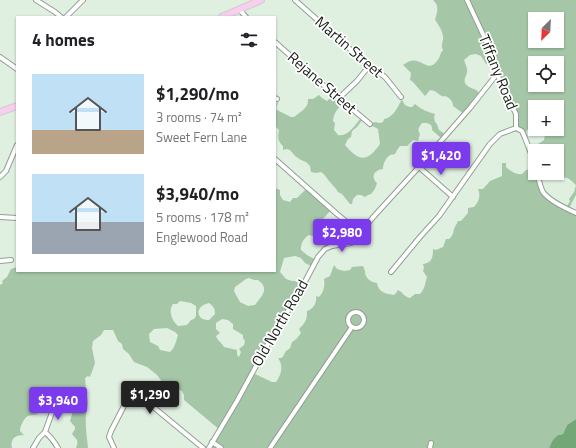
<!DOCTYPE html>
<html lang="en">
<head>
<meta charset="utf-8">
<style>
  body { margin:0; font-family:"Titillium Web",sans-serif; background:#f2f2f2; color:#202124; height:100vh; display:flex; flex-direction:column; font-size:15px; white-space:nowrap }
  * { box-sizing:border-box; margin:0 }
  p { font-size:13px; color:#757577 }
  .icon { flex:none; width:22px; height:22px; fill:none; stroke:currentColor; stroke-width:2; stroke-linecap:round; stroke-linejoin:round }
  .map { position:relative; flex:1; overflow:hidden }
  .details { position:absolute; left:16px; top:16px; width:260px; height:256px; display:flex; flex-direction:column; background:#fff; border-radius:0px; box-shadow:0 1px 3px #0004 }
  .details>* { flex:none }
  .needle { width:26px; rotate:204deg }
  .buttons { position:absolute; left:528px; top:12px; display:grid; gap:8px }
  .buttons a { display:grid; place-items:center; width:36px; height:36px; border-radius:0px; background:#fff; box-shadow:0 1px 3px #0004; font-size:20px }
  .price { position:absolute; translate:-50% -34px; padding:0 9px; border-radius:4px; background:#7c3aed; color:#fff; font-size:13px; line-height:26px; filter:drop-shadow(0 1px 2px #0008) }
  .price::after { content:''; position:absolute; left:50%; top:24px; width:12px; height:9px; margin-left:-6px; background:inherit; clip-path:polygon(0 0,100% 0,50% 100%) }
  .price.selected { background:#222; color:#fff }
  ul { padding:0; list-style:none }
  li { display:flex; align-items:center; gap:12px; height:100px; padding:0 16px }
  li span { display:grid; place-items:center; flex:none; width:112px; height:80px; border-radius:0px; color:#555 }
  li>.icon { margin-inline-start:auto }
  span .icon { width:48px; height:48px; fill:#fffc; stroke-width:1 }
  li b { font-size:17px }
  h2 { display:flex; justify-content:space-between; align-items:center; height:48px; padding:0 16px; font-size:17px }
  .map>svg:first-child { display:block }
</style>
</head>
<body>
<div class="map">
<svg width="576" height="448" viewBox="0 0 576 448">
  <rect width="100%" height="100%" fill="#dfefe0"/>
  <g fill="#a6c7a7" fill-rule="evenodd">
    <path d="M433 0H576V195L568 210 576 214V419L567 425 563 434 558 435 549 448H210L220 430 184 400V395L182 391 163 383 157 375 147 367 134 362 129 354 123 349 122 344 118 341 113 330H104L101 335 93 341 92 348 95 363 90 377 88 376 85 378 86 389 85 392C90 402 87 405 86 415 85 425 87 437 88 448H76C79 440 77 440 72 434L75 429V427L70 421 73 411 66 406H59L56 399V392L47 388C40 393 31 400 31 410L38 414C35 415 30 415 28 416 23 419 20 427 20 431L24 435C15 435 10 439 12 448H0V285L3 283 2 281 7 277 11 269 17 267V271H275V188L280 190V195L283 200 290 202 293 198H297L307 188 331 210 322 220 321 232 322 235 327 239 330 247 326 248 323 243 322 239 309 235C304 238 300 244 301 250L307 255 316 260 313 267 305 263 301 258 295 256 284 258 280 272 286 279 292 281H295L302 285 253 373 272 382H276C281 375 284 366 278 358 284 359 283 355 286 351 287 351 290 348 290 348L292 342C296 340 298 337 301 333L299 329C306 322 307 320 307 311 314 309 317 302 316 296L319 297C324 292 325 285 324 279L330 276 334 265 337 269 344 271 350 270 352 267 363 266 365 271C365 278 370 282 377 283 378 292 386 294 394 295L396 293 398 290C403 292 404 297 410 298L415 294H420C425 289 425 283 427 277L423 271 424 268 423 264C432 263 433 257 433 249L436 250 443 247 446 239H449C453 236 453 233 454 229 455 226 457 224 458 221H461L468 213V208L474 207C479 201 481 196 478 189H483L490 181 502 176V163H506V167C510 171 516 175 522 174L526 170 535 167V173H537L543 193 566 208 570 201 569 199 574 192 576 185C571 181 568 176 562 178 564 172 564 165 557 164V151H555L551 145 547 144 542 148 532 152 530 149 535 146 544 140 545 135 540 129H557V107H535V125L530 126 524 135 516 128V114L493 63 486 64 481 56 476 54 470 55 464 60C465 63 467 67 467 70 468 75 463 78 465 83 467 87 472 88 476 90 478 91 479 93 481 95L464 114 453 106C453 101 450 98 445 96 444 96 443 97 442 96 437 94 438 91 430 90L425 96 413 82 410 80 411 73 403 65C405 64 408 61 411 61 421 58 428 73 437 61 440 58 440 53 443 50 440 44 444 41 443 36 442 30 438 24 435 20 437 12 440 6 433 0ZM535 19H557V41H535ZM535 63H557V85H535ZM249 278 254 280H258C270 289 262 295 255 305L248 306 240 302 236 295 234 291 235 287 246 279ZM180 301 191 303 196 306V316L194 319 191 320 187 325 178 326C172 321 168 311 173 304H177ZM209 303C213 306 215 308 215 314L209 320C196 321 194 306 209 303ZM222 319 228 320 233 324V329L243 335V338L245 341 244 345 239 349 241 352 239 357 237 355V350L224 347C222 343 217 340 216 336L220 333 216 329V323ZM167 328 175 332 178 335C176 341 175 348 170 352L160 350 158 346 150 342 149 334 154 329Z"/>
    <path d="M334 94 344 103C338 108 334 112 333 121L335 123 334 130 338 135C348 137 355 125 361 118L363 119 357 127 352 131 351 137 348 139 345 145C360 163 368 161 380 144L378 129 369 124 375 122 380 123 383 122 384 119C393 118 398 107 402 99 404 105 406 107 412 107L415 104C421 109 427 112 435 114L434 117 435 122 437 124 439 130 446 135 442 139 432 130C433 123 427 123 422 123 419 127 417 129 420 134L418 141 413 140 407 146H400L397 150 395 154 390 155C386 158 383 163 383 169 375 170 370 176 377 183 376 187 374 191 371 194L368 195 365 197 361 195H357L353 199 352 204H350L342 194 338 192C336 188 333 186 330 182 326 178 326 175 321 172L316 173 311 172 310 166 306 162 301 160 295 156 290 150 286 149 283 150V146C277 140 278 137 279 130L275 126V108L277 102 278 103 276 108 277 110 291 117H294C300 112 309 108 308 99H313L319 95 322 98 327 101Z"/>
  </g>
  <polygon fill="#74a778" points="576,419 576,448 549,448 553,440 558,435 563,434 567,425"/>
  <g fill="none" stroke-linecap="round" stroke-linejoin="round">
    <g stroke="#91a092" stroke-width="6">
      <g id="minor">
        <polyline points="36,0 55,12 61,17"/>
        <polyline points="295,0 369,66 385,77 401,97"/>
        <polyline points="467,0 488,45 497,74 516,114 516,128"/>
        <polyline points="239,9 246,17"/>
        <polyline points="66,17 83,0"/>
        <polyline points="275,42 322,84 339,98 370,124"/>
        <polyline points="0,57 17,69"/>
        <polyline points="275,98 277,99"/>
        <polyline points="339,98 357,81 369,66"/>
        <polyline points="516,128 522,131 525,138 535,164"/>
        <polyline points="275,159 337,214 360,233"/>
        <polyline points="419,167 453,197"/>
        <path d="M537 173C539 179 540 187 543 192 549 201 567 209 576 213"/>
        <polyline points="0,177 6,171 17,145"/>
        <polyline points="0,217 17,218"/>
        <polyline points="0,261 11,260"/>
        <polyline points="391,272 420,237 439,216 490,144 500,134 516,128"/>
        <circle cx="356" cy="320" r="8"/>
        <path d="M45 432C51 437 54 441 58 448"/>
        <polyline points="212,442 221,448"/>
        <polyline points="33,448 39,438 45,432 55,404"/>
        <path d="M114 448 109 437 111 431 126 402C134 394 138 397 146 401L203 448"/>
        <polyline points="209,448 237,401 268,344 300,291 318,257 325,249 332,246 351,243 376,214 419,167 434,149 470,108 497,74"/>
        <polyline points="270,448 352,327"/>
        <polyline points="430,448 431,443"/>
      </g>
    </g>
    <g stroke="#d0d1d0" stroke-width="8">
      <g id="major">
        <polyline points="222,17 261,0"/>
        <polyline points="0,112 17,106"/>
      </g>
    </g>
    <use href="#minor" stroke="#fff" stroke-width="4"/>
    <use href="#major" stroke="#faceee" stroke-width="5.5"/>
  </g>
  <g text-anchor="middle" stroke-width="3.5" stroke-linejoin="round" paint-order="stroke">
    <g font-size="15" fill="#151b15" stroke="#fff">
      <text transform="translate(349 47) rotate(41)" y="5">Martin Street</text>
      <text transform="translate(498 72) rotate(68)" y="5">Tiffany Road</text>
      <text transform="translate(322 83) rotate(41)" y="5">Rejane Street</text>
      <text transform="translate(280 323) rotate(-60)" y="5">Old North Road</text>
    </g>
  </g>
</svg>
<div class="buttons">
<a><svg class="needle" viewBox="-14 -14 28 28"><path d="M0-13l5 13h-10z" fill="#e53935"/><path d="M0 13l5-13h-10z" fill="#757577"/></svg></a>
<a><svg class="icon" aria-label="locate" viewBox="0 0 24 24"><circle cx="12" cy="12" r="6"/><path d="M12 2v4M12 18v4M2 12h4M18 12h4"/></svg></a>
<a>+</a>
<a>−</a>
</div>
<b class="price" style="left:441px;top:176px">$1,420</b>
<b class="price" style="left:342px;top:253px">$2,980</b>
<b class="price selected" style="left:150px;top:415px">$1,290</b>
<b class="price" style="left:58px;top:421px">$3,940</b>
<section class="details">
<h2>4 homes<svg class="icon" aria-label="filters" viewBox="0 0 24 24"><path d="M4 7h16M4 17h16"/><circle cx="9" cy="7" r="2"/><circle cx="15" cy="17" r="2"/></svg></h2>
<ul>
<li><span style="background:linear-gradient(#bfe0f5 70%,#b9a48a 0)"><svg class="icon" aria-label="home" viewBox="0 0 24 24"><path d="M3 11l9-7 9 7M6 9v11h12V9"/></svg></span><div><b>$1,290/mo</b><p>3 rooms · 74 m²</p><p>Sweet Fern Lane</p></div></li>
<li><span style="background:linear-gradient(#bfe0f5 60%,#9aa5b1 0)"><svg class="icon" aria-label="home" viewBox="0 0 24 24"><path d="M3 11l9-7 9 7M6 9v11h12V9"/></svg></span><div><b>$3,940/mo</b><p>5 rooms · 178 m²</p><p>Englewood Road</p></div></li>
</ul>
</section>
</div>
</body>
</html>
